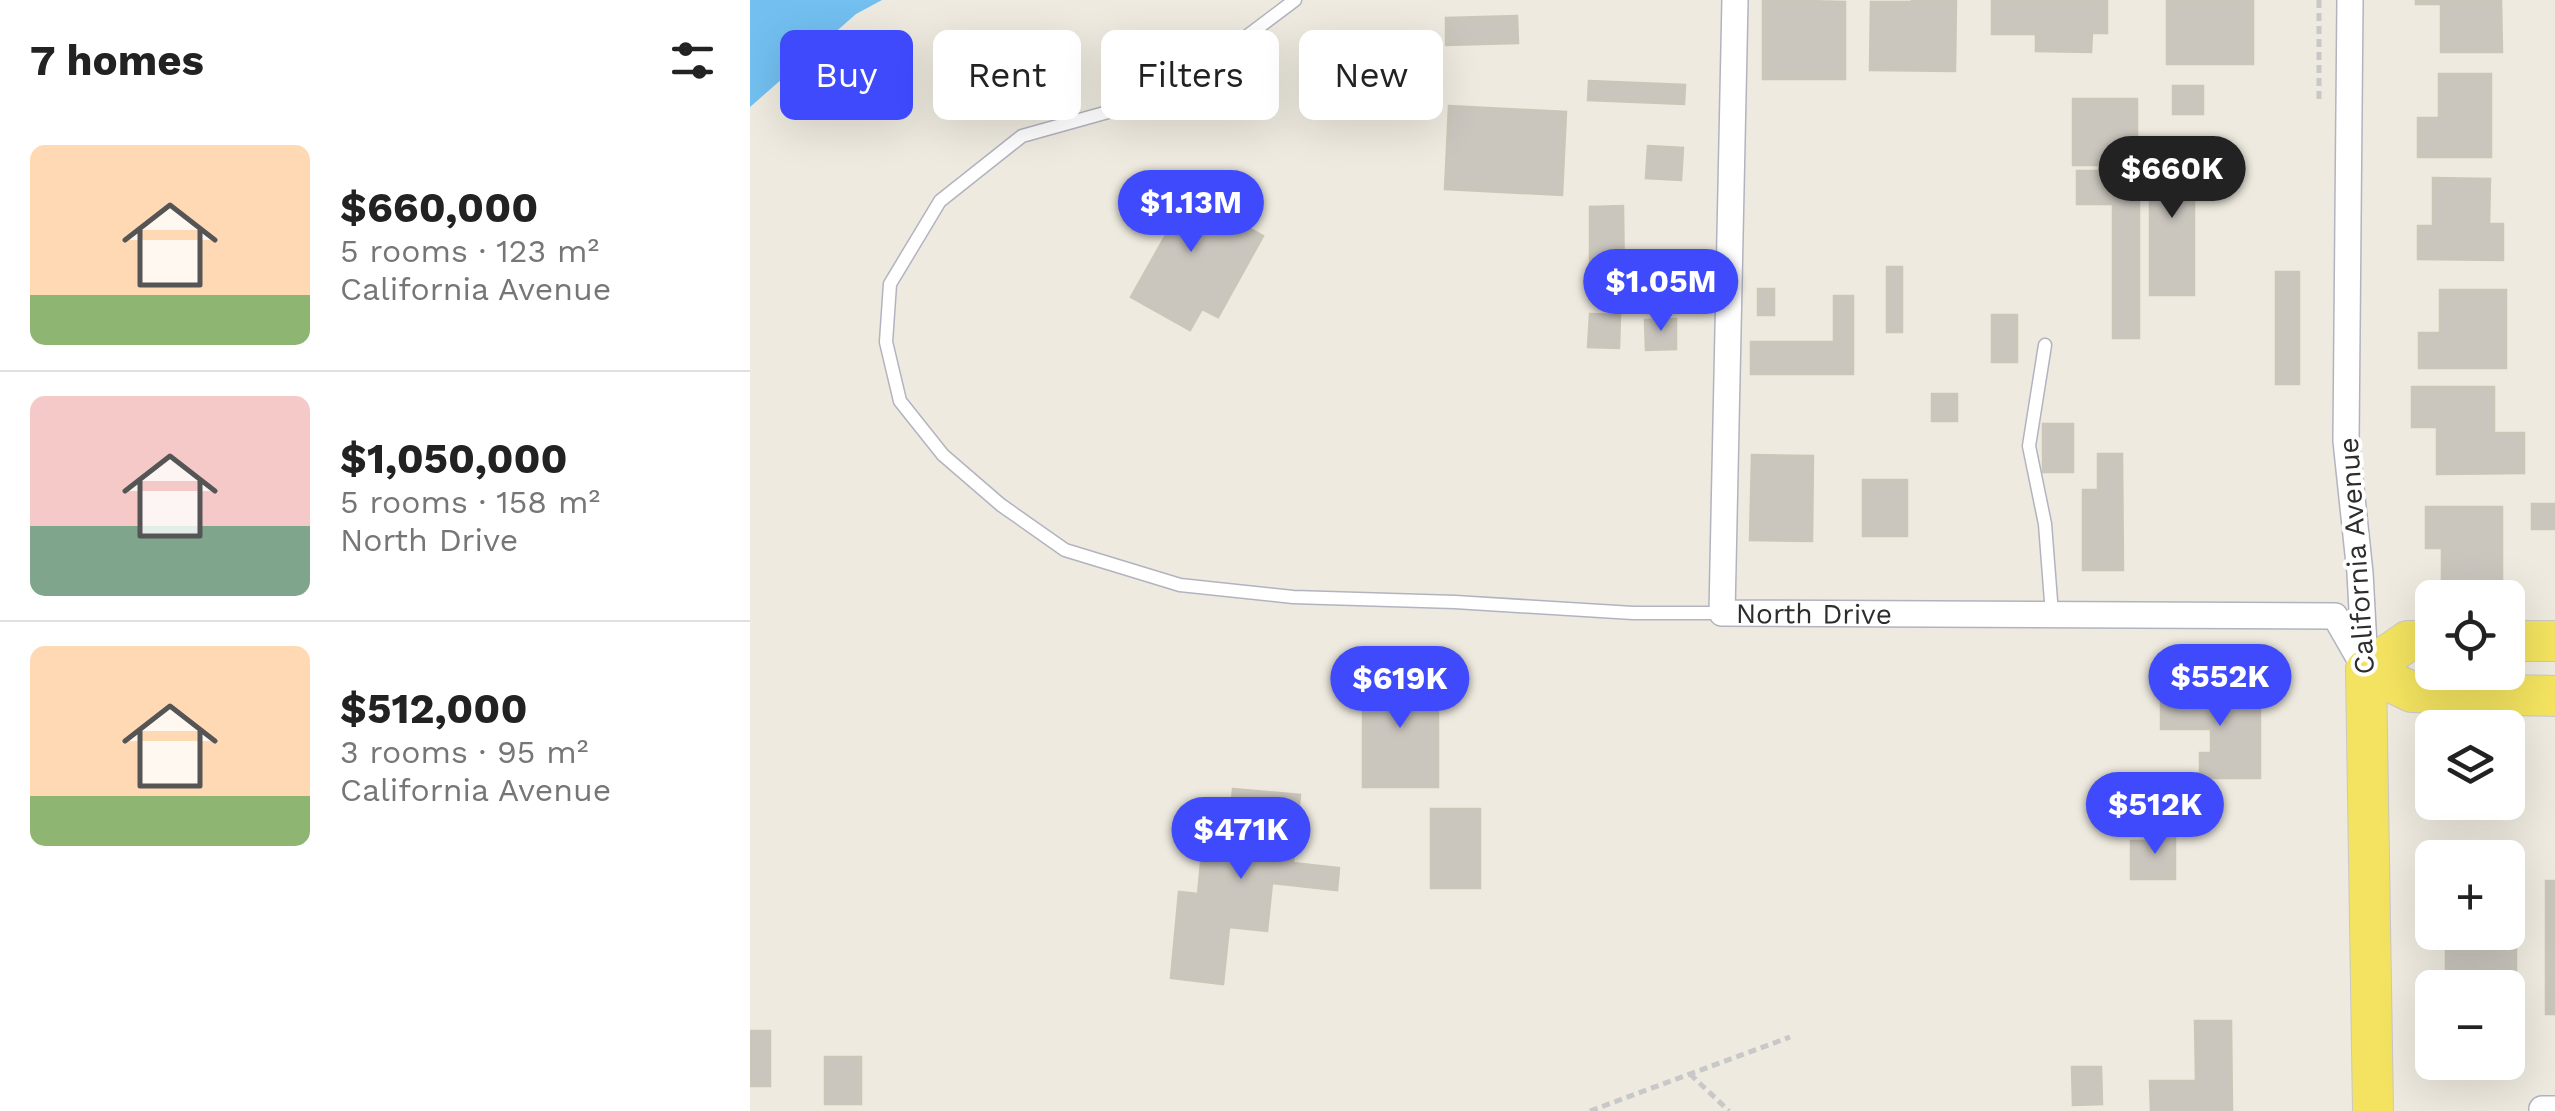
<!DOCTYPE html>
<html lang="en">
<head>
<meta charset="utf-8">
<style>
  body { margin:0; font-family:"Work Sans",sans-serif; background:#f2f2f2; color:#222; height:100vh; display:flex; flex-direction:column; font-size:38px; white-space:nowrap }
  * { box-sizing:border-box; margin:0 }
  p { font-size:32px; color:#767676 }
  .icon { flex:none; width:55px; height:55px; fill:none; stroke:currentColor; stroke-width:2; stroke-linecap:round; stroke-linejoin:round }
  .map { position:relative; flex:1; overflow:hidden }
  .drawer { display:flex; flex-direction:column; background:#fff; width:750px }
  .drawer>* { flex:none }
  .hud { position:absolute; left:30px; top:30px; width:950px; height:90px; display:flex; gap:20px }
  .controls { position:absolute; left:1665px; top:580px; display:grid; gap:20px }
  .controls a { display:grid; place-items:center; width:110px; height:110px; border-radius:15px; background:#fff; box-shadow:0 10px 40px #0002; font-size:50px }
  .price { position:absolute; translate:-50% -85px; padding:0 22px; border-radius:35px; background:#3e4afc; color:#fff; font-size:32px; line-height:65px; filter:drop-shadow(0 2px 5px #0008) }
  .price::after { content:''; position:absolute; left:50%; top:60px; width:30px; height:22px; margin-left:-15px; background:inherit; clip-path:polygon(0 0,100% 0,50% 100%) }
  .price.on { background:#222; color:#fff }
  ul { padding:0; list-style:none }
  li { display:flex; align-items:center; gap:30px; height:250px; padding:0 30px }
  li+li { border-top:2px solid #e0e0e0 }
  li span { display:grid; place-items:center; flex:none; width:280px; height:200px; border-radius:15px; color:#555 }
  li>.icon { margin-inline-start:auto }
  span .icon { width:120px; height:120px; fill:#fffc; stroke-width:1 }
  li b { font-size:42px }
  h2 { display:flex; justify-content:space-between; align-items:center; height:120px; padding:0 30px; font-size:42px }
  .tag { padding:0 35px; border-radius:15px; background:#fff; box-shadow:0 10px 40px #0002; font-size:35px; line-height:90px }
  .tag.on { background:#3e4afc; color:#fff }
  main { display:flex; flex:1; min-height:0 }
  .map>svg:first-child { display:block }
</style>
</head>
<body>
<main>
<section class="drawer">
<h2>7 homes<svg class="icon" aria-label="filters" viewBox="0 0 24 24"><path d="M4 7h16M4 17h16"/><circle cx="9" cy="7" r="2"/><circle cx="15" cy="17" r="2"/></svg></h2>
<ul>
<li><span style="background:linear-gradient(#ffd9b3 75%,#8fb573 0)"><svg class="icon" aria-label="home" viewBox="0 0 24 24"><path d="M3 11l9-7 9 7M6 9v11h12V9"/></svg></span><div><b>$660,000</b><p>5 rooms · 123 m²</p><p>California Avenue</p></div></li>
<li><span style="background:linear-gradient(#f6c9c9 65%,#7fa58c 0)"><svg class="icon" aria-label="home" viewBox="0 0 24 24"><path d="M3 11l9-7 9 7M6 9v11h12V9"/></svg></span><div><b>$1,050,000</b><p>5 rooms · 158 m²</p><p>North Drive</p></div></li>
<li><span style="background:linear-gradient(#ffd9b3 75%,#8fb573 0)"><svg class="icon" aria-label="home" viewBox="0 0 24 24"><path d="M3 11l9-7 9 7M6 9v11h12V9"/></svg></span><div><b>$512,000</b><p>3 rooms · 95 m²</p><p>California Avenue</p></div></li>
</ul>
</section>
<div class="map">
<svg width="1805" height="1111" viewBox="0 0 1805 1111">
  <rect width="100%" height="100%" fill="#eeeadf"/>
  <polygon fill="#72bff0" points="0,0 132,0 106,14 0,107"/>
  <g fill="#cac6be" stroke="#cac6b8" stroke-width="2.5">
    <polygon points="1013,0 1095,2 1095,79 1013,79"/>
    <polygon points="1162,0 1206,0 1205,71 1120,70 1121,2 1162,2"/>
    <polygon points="1242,0 1357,0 1357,33 1342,33 1341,52 1286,51 1286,34 1242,34"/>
    <rect x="1417" y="0" width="86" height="64"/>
    <polygon points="1666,0 1751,0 1752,52 1691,52 1691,4 1666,4"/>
    <polygon points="767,16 768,43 696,45 696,18"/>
    <polygon points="1689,74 1741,74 1741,157 1668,157 1668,118 1689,118"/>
    <polygon points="839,81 935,85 934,104 838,100"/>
    <rect x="1423" y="86" width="30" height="28"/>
    <rect x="1323" y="99" width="64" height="66"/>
    <polygon points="699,106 816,112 812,195 695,189"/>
    <polygon points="898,146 933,148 931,180 896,178"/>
    <rect x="1400" y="147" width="44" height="148"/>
    <polygon points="1327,171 1389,171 1389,338 1363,338 1363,204 1327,204"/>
    <polygon points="399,173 513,236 468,317 452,309 440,330 381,297 421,226 382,205"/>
    <polygon points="1683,178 1740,179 1739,224 1753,224 1753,260 1668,259 1668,226 1683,226"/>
    <polygon points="873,206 874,283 840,283 840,207"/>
    <rect x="1137" y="267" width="15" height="65"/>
    <rect x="1526" y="272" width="23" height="112"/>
    <rect x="1008" y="289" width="16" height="26"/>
    <polygon points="1690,290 1756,290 1756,368 1669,368 1669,333 1690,333"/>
    <polygon points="1084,296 1103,296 1103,374 1001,374 1001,342 1084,342"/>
    <polygon points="840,314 870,315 869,348 838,347"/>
    <rect x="1242" y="315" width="25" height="47"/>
    <polygon points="926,319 926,349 896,350 895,320"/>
    <polygon points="1662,387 1744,387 1744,433 1774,433 1774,473 1687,474 1687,427 1662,427"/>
    <rect x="1182" y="394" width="25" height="27"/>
    <rect x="1293" y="424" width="30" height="48"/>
    <polygon points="1348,454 1372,454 1373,570 1333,570 1333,490 1348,490"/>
    <polygon points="1002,455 1063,456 1062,541 1000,540"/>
    <rect x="1113" y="480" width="44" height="56"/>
    <rect x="1782" y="504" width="23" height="25"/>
    <polygon points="1676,507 1752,507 1752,592 1692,592 1692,548 1676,548"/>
    <rect x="613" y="675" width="75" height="112"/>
    <polygon points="1411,691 1510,691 1510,778 1450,778 1450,753 1461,753 1461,729 1411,729"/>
    <polygon points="483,789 550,795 543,863 589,868 587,890 522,883 517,931 479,927 473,984 421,978 429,892 448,894 453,841 478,843"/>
    <rect x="681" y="809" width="49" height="79"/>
    <polygon points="1411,825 1425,825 1425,879 1381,879 1381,841 1411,841"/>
    <rect x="1796" y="881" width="9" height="133"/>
    <polygon points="1758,902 1766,902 1766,976 1735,976 1735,988 1696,988 1696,932 1758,932"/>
    <polygon points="1445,1021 1481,1021 1482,1111 1401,1111 1400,1081 1446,1081"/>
    <rect x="0" y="1031" width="20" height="55"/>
    <rect x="75" y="1057" width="36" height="47"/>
    <polygon points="1322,1067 1351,1067 1352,1104 1323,1105"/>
  </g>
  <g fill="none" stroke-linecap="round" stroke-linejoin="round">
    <g stroke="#b3b3c0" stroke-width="15">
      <g id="service">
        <polyline points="545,0 419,95 272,136 190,201 140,284 136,342 150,401 193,455 251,505 315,550 430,585 543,597 705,602 883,613 972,613"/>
        <polyline points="1295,345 1279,446 1295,524 1302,614"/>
      </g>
    </g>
    <g stroke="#b3b3c0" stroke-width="28">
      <g id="minor">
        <path id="s1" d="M985 0 972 613 1585 616 1616 670"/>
        <polyline points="1600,0 1596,441 1610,573 1615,665"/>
        <polyline points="1792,1109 1805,1109"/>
      </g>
    </g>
    <g stroke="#c8c8c8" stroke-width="42">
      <g id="primary">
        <polyline points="1758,641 1805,641"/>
        <polyline points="1616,670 1623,1111"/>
        <polyline points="1616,670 1662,692 1805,696"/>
        <polyline points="1616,670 1658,641 1682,641"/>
      </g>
    </g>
    <g stroke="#c8c8c8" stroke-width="5" stroke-dasharray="8 5" stroke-linecap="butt">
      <polyline points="1569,0 1569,102"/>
      <polyline points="940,1074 979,1111"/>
      <polyline points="840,1111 1040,1037"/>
    </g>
    <use href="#service" stroke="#fff" stroke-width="12"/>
    <use href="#minor" stroke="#fff" stroke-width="25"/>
    <use href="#primary" stroke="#f3e360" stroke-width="40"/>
  </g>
  <g text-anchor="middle" stroke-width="8" stroke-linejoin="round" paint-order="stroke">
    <g font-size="28" fill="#2d2d2d" stroke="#fff">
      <text transform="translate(1606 556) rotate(-94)" y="10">California Avenue</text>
      <text dy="10" stroke="none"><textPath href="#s1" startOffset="705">North Drive</textPath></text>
    </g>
  </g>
</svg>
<div class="controls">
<a><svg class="icon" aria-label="locate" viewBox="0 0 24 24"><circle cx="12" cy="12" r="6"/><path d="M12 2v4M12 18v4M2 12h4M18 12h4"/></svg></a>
<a><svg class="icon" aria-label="layers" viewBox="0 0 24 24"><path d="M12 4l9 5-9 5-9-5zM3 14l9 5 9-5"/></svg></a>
<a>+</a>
<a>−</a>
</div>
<b class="price on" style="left:1422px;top:221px">$660K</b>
<b class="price" style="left:441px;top:255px">$1.13M</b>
<b class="price" style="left:911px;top:334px">$1.05M</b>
<b class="price" style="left:1470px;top:729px">$552K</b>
<b class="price" style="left:650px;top:731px">$619K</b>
<b class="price" style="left:1405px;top:857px">$512K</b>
<b class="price" style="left:491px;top:882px">$471K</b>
<div class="hud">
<a class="tag on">Buy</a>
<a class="tag">Rent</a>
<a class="tag">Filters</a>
<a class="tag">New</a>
</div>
</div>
</main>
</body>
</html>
